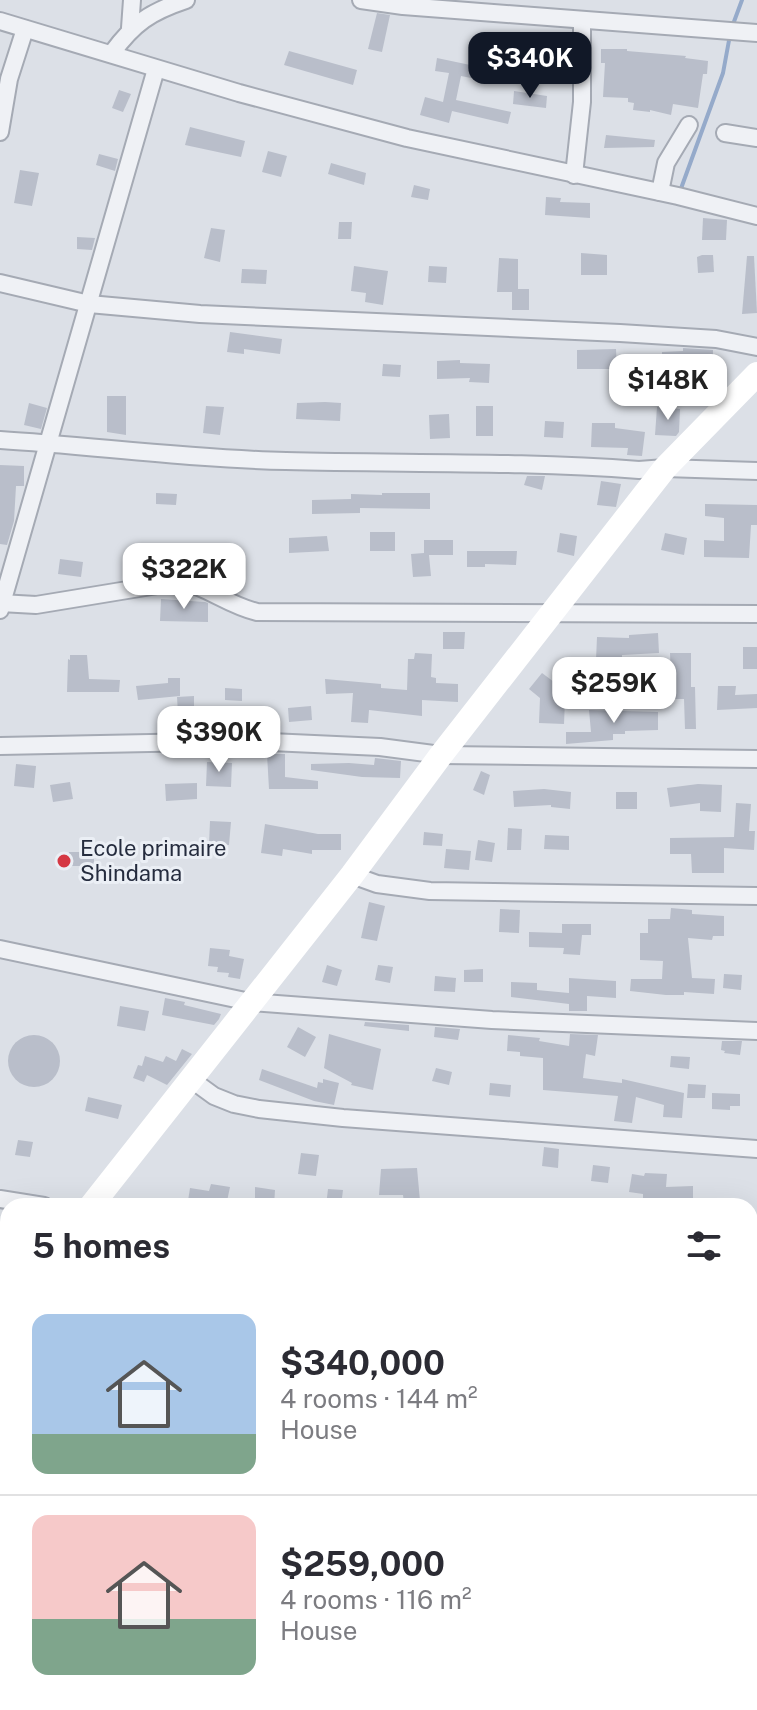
<!DOCTYPE html>
<html lang="en">
<head>
<meta charset="utf-8">
<style>
  body { margin:0; font-family:"Public Sans",sans-serif; background:#f2f2f3; color:#2b2b33; height:100vh; display:flex; flex-direction:column; font-size:30px; white-space:nowrap }
  * { box-sizing:border-box; margin:0 }
  p { font-size:26px; color:#7c7c81 }
  .icon { flex:none; width:44px; height:44px; fill:none; stroke:currentColor; stroke-width:2; stroke-linecap:round; stroke-linejoin:round }
  .map { position:relative; flex:1; overflow:hidden }
  .sheet { position:absolute; left:0px; top:1198px; width:758px; height:512px; display:flex; flex-direction:column; background:#fff; border-radius:24px 24px 0 0; box-shadow:0 8px 32px #0002 }
  .sheet>* { flex:none }
  .price { position:absolute; translate:-50% -68px; padding:0 18px; border-radius:16px; background:#fff; color:#222; font-size:26px; line-height:52px; filter:drop-shadow(0 2px 4px #0008) }
  .price::after { content:''; position:absolute; left:50%; top:48px; width:24px; height:18px; margin-left:-12px; background:inherit; clip-path:polygon(0 0,100% 0,50% 100%) }
  .price.on { background:#111827; color:#fff }
  ul { padding:0; list-style:none }
  li { display:flex; align-items:center; gap:24px; height:200px; padding:0 32px }
  li+li { border-top:2px solid #e1e1e2 }
  li span { display:grid; place-items:center; flex:none; width:224px; height:160px; border-radius:16px; color:#555 }
  li>.icon { margin-inline-start:auto }
  span .icon { width:96px; height:96px; fill:#fffc; stroke-width:1 }
  li b { font-size:34px }
  h2 { display:flex; justify-content:space-between; align-items:center; height:96px; padding:0 32px; font-size:34px }
  .map>svg:first-child { display:block }
</style>
</head>
<body>
<div class="map">
<svg width="757" height="1710" viewBox="0 0 757 1710">
  <rect width="100%" height="100%" fill="#dce0e7"/>
  <g fill="none" stroke-linecap="round" stroke-linejoin="round">
    <g stroke="#95aaca" stroke-width="4">
      <polyline points="732,27 742,0"/>
      <polyline points="679,194 723,73 730,35"/>
    </g>
  </g>
  <g fill="#b9beca">
    <polygon points="377,13 390,15 382,52 368,49"/>
    <polygon points="538,37 561,42 556,74 517,69 519,56 534,58"/>
    <polygon points="601,49 627,49 627,51 686,56 685,58 708,61 707,74 703,74 698,108 673,104 671,115 650,110 650,112 633,110 634,103 628,102 628,98 603,97 605,63 601,63"/>
    <polygon points="289,51 357,70 353,85 284,65"/>
    <polygon points="437,58 494,70 491,82 461,76 456,100 511,112 508,124 452,111 449,123 420,115 425,97 443,102 449,73 435,71"/>
    <polygon points="119,90 131,94 123,112 112,108"/>
    <polygon points="514,91 547,96 546,108 513,104"/>
    <polygon points="190,127 245,141 241,157 185,145"/>
    <polygon points="606,135 655,140 654,147 604,148"/>
    <polygon points="268,151 287,156 281,177 262,172"/>
    <polygon points="99,154 118,159 115,171 96,165"/>
    <polygon points="331,163 366,173 364,185 328,174"/>
    <polygon points="20,170 39,173 32,206 14,203"/>
    <polygon points="414,185 430,189 428,200 411,197"/>
    <polygon points="546,197 561,198 560,202 590,203 590,218 545,215"/>
    <polygon points="703,218 727,220 726,240 702,240"/>
    <polygon points="339,222 352,222 351,239 338,239"/>
    <polygon points="211,228 225,230 220,262 204,258"/>
    <polygon points="77,237 95,238 92,250 77,249"/>
    <polygon points="581,253 607,255 607,275 581,275"/>
    <polygon points="702,255 713,255 714,272 698,273 697,257"/>
    <polygon points="747,256 754,256 757,313 742,314"/>
    <polygon points="499,258 518,259 518,289 529,289 529,310 512,310 512,292 497,292"/>
    <polygon points="354,266 388,271 383,305 365,302 366,293 351,291"/>
    <polygon points="429,266 447,267 446,283 428,282"/>
    <polygon points="242,269 267,270 266,284 241,283"/>
    <polygon points="230,332 282,339 280,354 244,349 244,354 227,352"/>
    <polygon points="683,348 713,350 712,383 629,383 629,364 662,364 662,352 683,351"/>
    <polygon points="616,349 617,369 577,369 577,350"/>
    <polygon points="460,360 460,363 490,364 489,383 469,382 470,378 437,379 437,361"/>
    <polygon points="383,364 401,365 400,377 382,376"/>
    <polygon points="107,396 126,396 126,435 107,432"/>
    <polygon points="325,402 341,403 340,421 296,419 297,403"/>
    <polygon points="29,403 47,408 41,429 24,425"/>
    <polygon points="206,406 224,407 220,435 203,433"/>
    <rect x="476" y="406" width="17" height="30"/>
    <polygon points="657,407 680,409 679,432 676,436 655,435"/>
    <polygon points="449,414 450,438 430,439 429,415"/>
    <polygon points="545,421 564,422 563,438 544,437"/>
    <polygon points="592,423 615,423 615,428 645,432 642,456 627,455 628,448 591,447"/>
    <polygon points="0,465 24,466 24,486 16,486 14,521 7,545 0,544"/>
    <polygon points="527,476 545,476 542,490 524,485"/>
    <polygon points="601,481 621,484 616,507 597,505"/>
    <polygon points="156,493 177,494 176,505 156,504"/>
    <polygon points="382,493 430,493 430,509 360,508 360,513 312,514 312,500 351,499 351,494 382,495"/>
    <polygon points="705,504 757,505 757,525 751,525 749,558 704,557 704,540 724,541 724,518 705,516"/>
    <rect x="370" y="532" width="25" height="19"/>
    <polygon points="560,533 577,536 574,556 557,552"/>
    <polygon points="665,533 687,538 684,555 661,550"/>
    <polygon points="327,536 329,551 289,553 289,538"/>
    <polygon points="424,540 453,540 453,555 429,555 431,576 413,577 411,554 424,553"/>
    <polygon points="467,551 517,551 516,565 485,564 485,567 467,567"/>
    <polygon points="60,559 83,562 81,577 58,574"/>
    <polygon points="161,599 205,602 208,603 208,622 160,621"/>
    <polygon points="443,632 465,632 464,649 443,649"/>
    <polygon points="658,633 659,653 622,655 622,661 596,660 597,637 629,638 629,635"/>
    <rect x="743" y="647" width="14" height="22"/>
    <polygon points="415,653 432,654 431,677 436,678 436,683 458,684 458,702 422,700 422,716 369,710 368,723 351,722 353,693 326,694 325,679 381,684 381,688 407,690 408,659 414,659"/>
    <polygon points="670,653 691,653 691,687 695,687 696,729 685,729 684,699 672,699"/>
    <polygon points="70,655 87,655 89,679 120,680 119,692 67,692 68,659 70,660"/>
    <polygon points="542,673 570,694 565,700 564,724 539,723 540,698 529,689"/>
    <polygon points="168,678 180,678 180,696 138,700 136,686 168,683"/>
    <polygon points="718,686 736,686 735,695 757,694 757,708 717,710"/>
    <polygon points="225,688 242,689 242,701 225,700"/>
    <polygon points="194,696 194,713 178,714 177,697"/>
    <polygon points="311,706 312,720 289,722 288,708"/>
    <polygon points="589,710 658,712 658,730 625,731 625,734 613,734 613,740 566,744 566,732 591,732"/>
    <polygon points="267,754 285,754 285,777 318,781 318,789 269,789"/>
    <polygon points="375,758 401,761 400,778 362,777 311,770 311,764 349,763 374,765"/>
    <polygon points="207,762 232,763 231,787 206,786"/>
    <polygon points="16,764 36,766 34,788 14,786"/>
    <polygon points="481,771 490,775 484,795 473,790"/>
    <polygon points="70,782 73,799 53,802 50,785"/>
    <polygon points="197,783 197,799 166,801 165,784"/>
    <polygon points="698,784 722,785 721,812 700,811 700,803 670,807 667,788"/>
    <polygon points="544,789 571,792 570,809 551,807 551,805 514,807 513,791"/>
    <rect x="616" y="792" width="21" height="17"/>
    <polygon points="736,803 751,804 749,831 755,831 754,850 724,848 724,873 692,873 691,854 670,854 670,838 734,837"/>
    <polygon points="210,821 231,822 229,845 209,844"/>
    <polygon points="265,824 318,834 341,834 341,850 312,850 312,854 283,849 282,856 261,853"/>
    <polygon points="508,828 522,829 521,850 507,850"/>
    <polygon points="424,832 443,834 442,846 423,845"/>
    <polygon points="545,835 569,836 569,850 544,849"/>
    <polygon points="478,840 495,843 492,862 475,860"/>
    <polygon points="446,849 471,851 469,870 444,868"/>
    <rect x="69" y="852" width="25" height="14"/>
    <polygon points="369,902 385,906 377,941 361,938"/>
    <polygon points="671,908 692,910 692,914 724,916 724,936 713,936 712,940 688,938 692,978 715,979 714,994 684,992 684,995 666,995 630,991 631,979 662,979 663,961 640,960 640,933 648,933 648,919 670,919"/>
    <polygon points="500,909 520,910 519,933 499,932"/>
    <polygon points="562,924 591,924 591,935 582,935 580,955 563,954 564,948 529,947 529,932 562,933"/>
    <polygon points="210,948 230,950 229,956 244,959 240,979 228,977 229,973 217,972 218,967 208,966"/>
    <polygon points="327,965 342,970 337,986 322,982"/>
    <polygon points="378,965 393,967 390,983 375,980"/>
    <polygon points="483,969 483,982 464,982 464,970"/>
    <polygon points="724,974 742,975 741,990 723,988"/>
    <polygon points="435,976 456,978 455,992 434,991"/>
    <polygon points="569,978 616,981 616,998 587,996 587,1011 569,1011 569,1004 511,997 511,982 537,983 537,990 569,993"/>
    <polygon points="165,998 185,1002 184,1005 221,1014 219,1019 214,1025 162,1015"/>
    <polygon points="120,1006 149,1011 145,1031 117,1026"/>
    <polygon points="365,1022 409,1025 409,1031 364,1026"/>
    <polygon points="298,1027 316,1037 305,1057 287,1047"/>
    <polygon points="435,1027 460,1029 458,1040 434,1037"/>
    <polygon points="329,1034 381,1049 373,1090 351,1085 352,1083 324,1068"/>
    <polygon points="570,1034 598,1035 595,1056 586,1054 583,1078 622,1083 622,1079 684,1093 682,1118 663,1117 664,1105 636,1097 632,1123 614,1121 618,1096 543,1090 543,1058 520,1056 520,1052 507,1051 508,1035 540,1038 539,1041 569,1046"/>
    <circle cx="34" cy="1061" r="26"/>
    <polygon points="722,1041 742,1041 740,1055 724,1053 725,1051 721,1050"/>
    <polygon points="182,1049 192,1054 167,1085 147,1075 144,1082 133,1078 138,1065 142,1066 145,1056 163,1062 166,1056 176,1061"/>
    <polygon points="671,1056 690,1057 689,1069 670,1067"/>
    <polygon points="436,1068 452,1072 449,1085 432,1081"/>
    <polygon points="262,1069 317,1088 318,1082 323,1083 323,1079 339,1083 334,1105 314,1101 259,1080"/>
    <polygon points="490,1083 511,1085 510,1097 489,1095"/>
    <polygon points="688,1084 706,1085 705,1098 687,1098"/>
    <polygon points="712,1093 740,1094 740,1106 730,1106 730,1110 712,1109"/>
    <polygon points="88,1097 122,1105 118,1119 85,1111"/>
    <polygon points="18,1140 33,1142 30,1157 15,1155"/>
    <polygon points="544,1147 559,1149 558,1168 542,1166"/>
    <polygon points="301,1153 319,1155 316,1176 298,1174"/>
    <polygon points="593,1165 610,1167 608,1183 591,1181"/>
    <polygon points="417,1168 420,1201 404,1203 403,1195 379,1195 381,1169"/>
    <polygon points="645,1173 667,1174 666,1187 693,1186 693,1198 643,1199 643,1194 629,1192 632,1174 644,1176"/>
    <polygon points="211,1184 230,1187 226,1206 188,1201 190,1188 209,1191"/>
    <polygon points="255,1187 275,1190 274,1206 255,1206"/>
    <polygon points="328,1189 343,1190 341,1206 326,1206"/>
  </g>
  <g fill="none" stroke-linecap="round" stroke-linejoin="round">
    <g stroke="#a5aab4" stroke-width="20">
      <g id="street">
        <polyline points="361,0 403,6 757,33"/>
        <polyline points="0,21 239,93 407,138 678,196 757,216"/>
        <polyline points="130,28 132,0"/>
        <path d="M112 53C134 23 150 12 186 0"/>
        <polyline points="0,132 9,79 25,29"/>
        <polyline points="725,133 757,138"/>
        <polyline points="574,175 582,102 582,20"/>
        <polyline points="660,192 666,163 689,125"/>
        <polyline points="0,283 89,304 200,314 620,333 716,339 757,347"/>
        <path d="M0 440C95 446 190 459 286 461 404 464 521 461 639 470L665 468 757 471"/>
        <path d="M0 603 36 605 182 581C209 588 228 605 257 612L757 614"/>
        <polyline points="0,610 156,69"/>
        <polyline points="0,746 250,741 380,747 441,755 757,759"/>
        <polyline points="352,875 377,884 430,891 757,896"/>
        <polyline points="0,949 250,1002 492,1020 757,1031"/>
        <polyline points="192,1080 214,1096 234,1104 259,1109 343,1118 757,1149"/>
        <polyline points="0,1199 44,1206"/>
        <polyline points="750,1292 757,1293"/>
        <polyline points="750,1436 757,1437"/>
        <polyline points="0,1471 8,1474"/>
        <polyline points="750,1586 757,1586"/>
        <polyline points="0,1603 8,1605"/>
        <polyline points="750,1689 757,1688"/>
        <polyline points="745,1702 745,1710"/>
        <polyline points="83,1710 89,1702"/>
        <polyline points="389,1710 391,1702"/>
        <polyline points="663,1710 663,1702"/>
      </g>
    </g>
    <use href="#street" stroke="#eff1f5" stroke-width="16"/>
    <g stroke="#fff" stroke-width="24">
      <polyline points="91,1206 352,875 441,755 665,468 757,374"/>
      <polyline points="0,1332 8,1320"/>
    </g>
  </g>
  <circle fill="#d53844" stroke="#ebeff5" stroke-width="3" cx="64" cy="861" r="8"/>
  <g text-anchor="middle" stroke-width="6" stroke-linejoin="round" paint-order="stroke">
    <g font-size="22" fill="#252c3e" stroke="#ebeff5" text-anchor="start">
      <text x="80" y="856">Ecole primaire<tspan x="80" dy="25">Shindama</tspan></text>
    </g>
  </g>
</svg>
<b class="price on" style="left:530px;top:100px">$340K</b>
<b class="price" style="left:668px;top:422px">$148K</b>
<b class="price" style="left:184px;top:611px">$322K</b>
<b class="price" style="left:614px;top:725px">$259K</b>
<b class="price" style="left:219px;top:774px">$390K</b>
<section class="sheet">
<h2>5 homes<svg class="icon" aria-label="filters" viewBox="0 0 24 24"><path d="M4 7h16M4 17h16"/><circle cx="9" cy="7" r="2"/><circle cx="15" cy="17" r="2"/></svg></h2>
<ul>
<li><span style="background:linear-gradient(#a9c7e8 75%,#7fa58c 0)"><svg class="icon" aria-label="home" viewBox="0 0 24 24"><path d="M3 11l9-7 9 7M6 9v11h12V9"/></svg></span><div><b>$340,000</b><p>4 rooms · 144 m²</p><p>House</p></div></li>
<li><span style="background:linear-gradient(#f6c9c9 65%,#7fa58c 0)"><svg class="icon" aria-label="home" viewBox="0 0 24 24"><path d="M3 11l9-7 9 7M6 9v11h12V9"/></svg></span><div><b>$259,000</b><p>4 rooms · 116 m²</p><p>House</p></div></li>
</ul>
</section>
</div>
</body>
</html>
